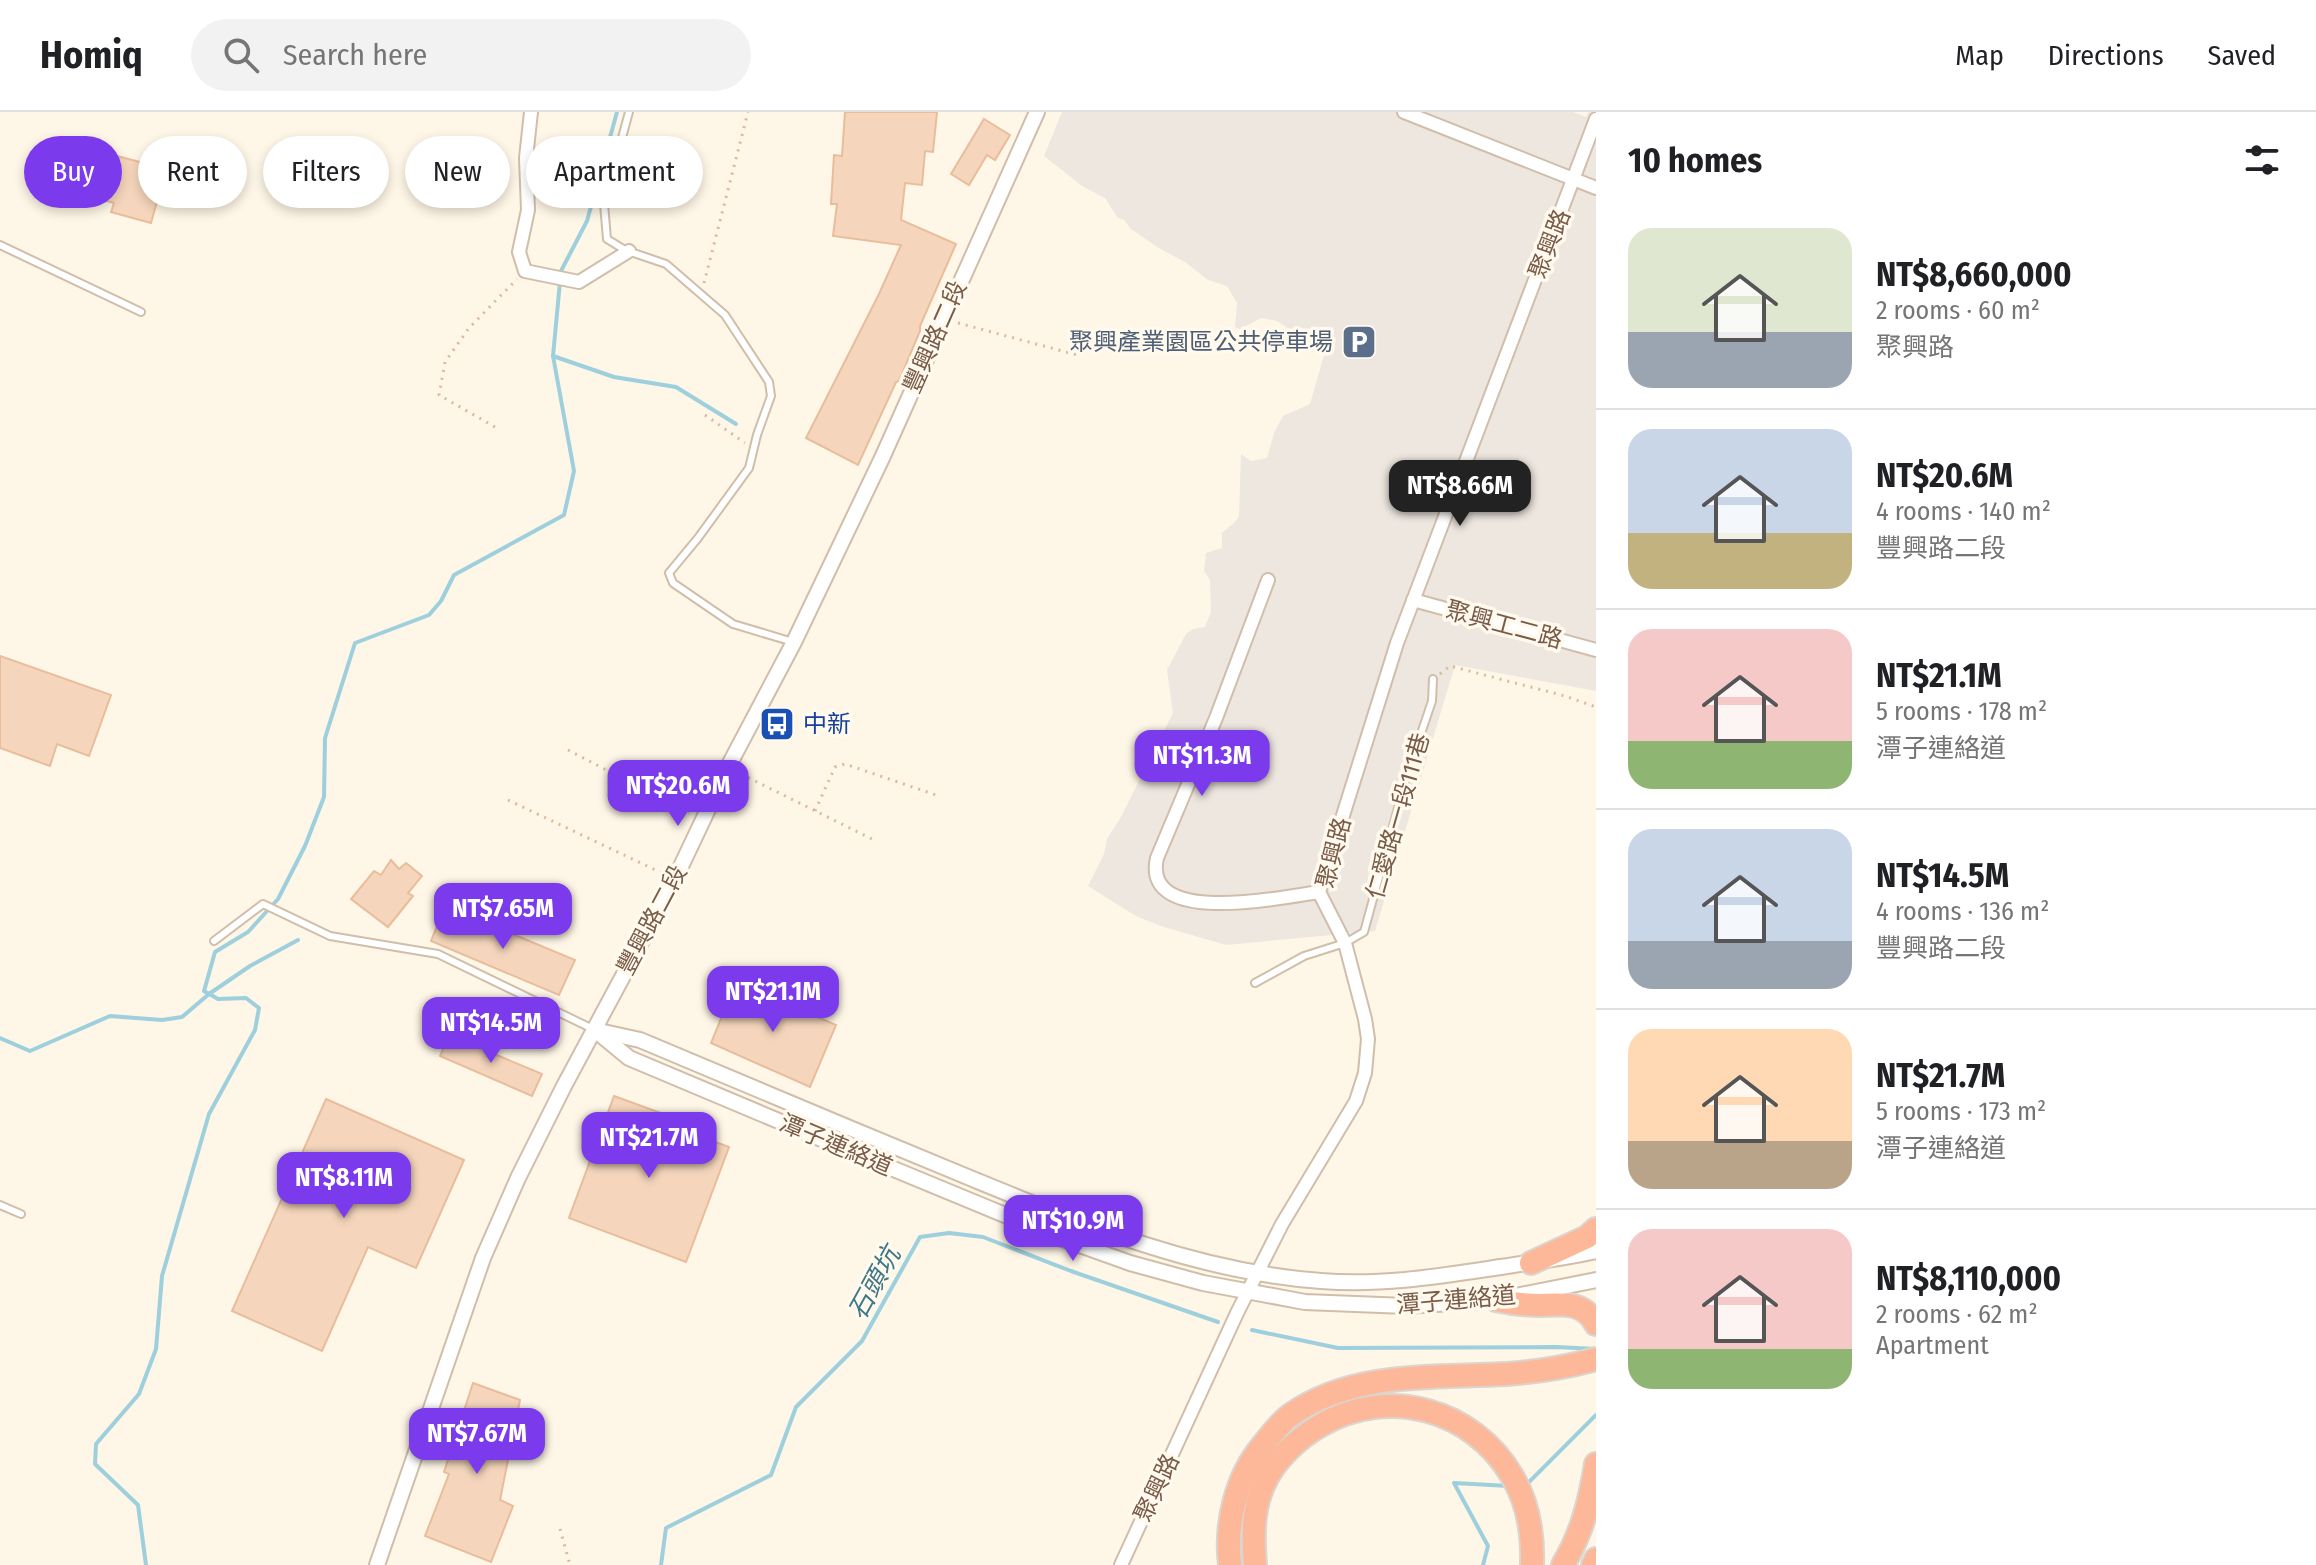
<!DOCTYPE html>
<html lang="en">
<head>
<meta charset="utf-8">
<style>
  body { margin:0; font-family:"Fira Sans Condensed","Noto Sans TC",sans-serif; background:#f2f2f2; color:#202124; height:100vh; display:flex; flex-direction:column; font-size:30px; white-space:nowrap }
  * { box-sizing:border-box; margin:0 }
  p { font-size:26px; color:#757577 }
  .icon { flex:none; width:44px; height:44px; fill:none; stroke:currentColor; stroke-width:2; stroke-linecap:round; stroke-linejoin:round }
  .map { position:relative; flex:1; overflow:hidden }
  .drawer { display:flex; flex-direction:column; background:#fff; width:720px }
  .drawer>* { flex:none }
  .hud { position:absolute; left:24px; top:24px; width:760px; height:72px; display:flex; gap:16px }
  .price { position:absolute; translate:-50% -68px; padding:0 18px; border-radius:16px; background:#7c3aed; color:#fff; font-size:26px; line-height:52px; filter:drop-shadow(0 2px 4px #0008) }
  .price::after { content:''; position:absolute; left:50%; top:48px; width:24px; height:18px; margin-left:-12px; background:inherit; clip-path:polygon(0 0,100% 0,50% 100%) }
  .price.on { background:#222; color:#fff }
  ul { padding:0; list-style:none }
  li { display:flex; align-items:center; gap:24px; height:200px; padding:0 32px }
  li+li { border-top:2px solid #e0e0e0 }
  li span { display:grid; place-items:center; flex:none; width:224px; height:160px; border-radius:24px; color:#555 }
  li>.icon { margin-inline-start:auto }
  span .icon { width:96px; height:96px; fill:#fffc; stroke-width:1 }
  li b { font-size:34px }
  h2 { display:flex; justify-content:space-between; align-items:center; height:96px; padding:0 32px; font-size:34px }
  .pill { padding:0 28px; border-radius:36px; background:#fff; box-shadow:0 4px 12px #0003; font-size:28px; line-height:72px }
  .pill.on { background:#7c3aed; color:#fff }
  header { display:flex; align-items:center; gap:48px; box-sizing:border-box; height:112px; padding:0 40px; background:#fff; border-bottom:2px solid #e0e0e0 }
  header strong { font-size:38px }
  nav { display:flex; gap:44px; margin-inline-start:auto; font-size:28px }
  .search { width:560px; height:72px; background:#f2f2f2; display:flex; align-items:center; gap:20px; box-sizing:border-box; padding:0 28px; border-radius:44px; color:#757577; font-size:30px }
  main { display:flex; flex:1; min-height:0 }
  .map>svg:first-child { display:block }
</style>
</head>
<body>
<header>
<strong>Homiq</strong>
<div class="search"><svg class="icon" aria-label="search" viewBox="0 0 24 24"><circle cx="10" cy="10" r="6"/><path d="M15 15l6 6"/></svg>Search here</div>
<nav><a>Map</a><a>Directions</a><a>Saved</a></nav>
</header>
<main>
<div class="map">
<svg width="1596" height="1453" viewBox="0 0 1596 1453">
  <rect width="100%" height="100%" fill="#fef6e6"/>
  <polygon fill="#eee7e0" points="1062,0 1573,0 1586,5 1589,0 1596,0 1596,579 1455,553 1375,819 1226,833 1161,814 1136,804 1088,774 1104,742 1107,727 1121,705 1173,601 1167,558 1186,522 1193,517 1205,515 1211,500 1210,468 1204,459 1206,441 1222,436 1222,421 1235,410 1239,404 1241,342 1251,349 1267,346 1274,321 1283,304 1310,292 1326,236 1313,233 1277,209 1261,206 1240,217 1235,215 1237,191 1227,174 1208,168 1185,150 1157,135 1131,117 1124,108 1118,106 1105,86 1082,74 1044,44"/>
  <g fill="none" stroke-linecap="round" stroke-linejoin="round">
    <g stroke="#9ecfdc" stroke-width="4">
      <polyline points="553,244 614,265 676,275 736,312"/>
      <polyline points="0,926 30,939 110,904 162,908 182,905 209,882 250,854 298,828"/>
      <polyline points="1252,1218 1338,1236 1556,1235 1596,1237"/>
      <polyline points="1525,1374 1596,1303"/>
      <polyline points="146,1453 138,1393 95,1352 96,1332 139,1282 156,1237 162,1164 209,1002 255,918 259,896 246,886 218,887 204,879 215,840 248,820 278,787 305,734 324,685 325,626 355,531 429,503 441,489 454,463 564,403 574,359 553,244 561,159 587,109 617,0"/>
      <polyline points="661,1453 666,1416 771,1363 796,1295 862,1229 920,1125 949,1121 983,1125 1071,1159 1218,1210"/>
      <polyline points="1483,1453 1488,1434 1454,1371 1509,1374"/>
    </g>
  </g>
  <g fill="#f5d6bc" stroke="#e9bd9b" stroke-width="2">
    <polygon points="845,0 937,0 933,40 925,39 922,73 905,71 901,108 956,132 920,214 920,219 899,269 896,270 858,353 806,326 879,182 901,133 833,124 837,92 831,92 834,43 842,44"/>
    <polygon points="984,7 1010,23 995,48 987,43 969,73 951,62"/>
    <polygon points="72,32 166,57 151,111 111,100 114,91 60,76"/>
    <polygon points="0,544 111,583 89,644 57,632 50,654 0,636"/>
    <polygon points="391,748 399,757 406,751 422,764 408,781 413,784 388,815 351,787 374,759 381,763"/>
    <polygon points="445,794 575,848 559,883 431,829"/>
    <polygon points="736,870 836,913 810,975 711,931"/>
    <polygon points="449,923 542,962 532,984 440,944"/>
    <polygon points="614,984 680,1008 679,1016 729,1035 686,1150 569,1106"/>
    <polygon points="326,987 464,1048 416,1156 368,1135 322,1239 232,1199"/>
    <polygon points="473,1271 520,1288 500,1388 513,1394 491,1450 425,1424 449,1362 444,1360"/>
  </g>
  <g fill="none" stroke-linecap="round" stroke-linejoin="round">
    <g stroke="#d0beaa" stroke-width="10">
      <g id="service">
        <polyline points="629,0 604,92 607,127 625,138 666,152 725,203 769,270 771,284 757,323 749,356 698,426 669,461 673,471 733,512 793,530"/>
        <polyline points="0,133 141,200"/>
        <polyline points="214,829 263,792 330,824 438,842 595,918"/>
        <polyline points="1255,871 1304,844 1345,831 1364,820 1407,663 1432,589 1433,567"/>
        <polyline points="0,1093 21,1102"/>
      </g>
    </g>
    <g stroke="#d0beaa" stroke-width="16">
      <g id="minor">
        <polyline points="531,0 526,46 528,98 519,140 525,159 579,170 629,139"/>
        <polyline points="1404,0 1596,76"/>
        <path d="M1268 468 1216 606 1157 746C1141 816 1285 785 1319 780"/>
        <polyline points="1413,488 1596,538"/>
        <polyline points="1121,1453 1237,1201 1282,1112 1356,989 1365,961 1368,927 1365,907 1345,831 1319,780 1397,531 1596,7"/>
      </g>
    </g>
    <g stroke="#d0beaa" stroke-width="18">
      <g id="tertiary">
        <polyline points="595,918 629,946 838,1034 1063,1127 1130,1151 1203,1171 1305,1190 1406,1194 1496,1188 1596,1168"/>
        <path d="M599 919 640 928C752 975 863 1022 975 1068 1087 1114 1198 1160 1321 1169 1382 1174 1441 1164 1501 1155 1533 1150 1564 1146 1596 1139"/>
        <polyline points="377,1453 483,1146 518,1066 564,974 675,767 728,655 794,530 882,346 1037,0"/>
      </g>
    </g>
    <g stroke="#dcd5cf" stroke-width="26">
      <g id="motorway">
        <polyline points="1531,1151 1587,1125 1596,1117"/>
        <path d="M1496 1188C1510 1191 1525 1193 1540 1193 1563 1192 1583 1189 1596 1212"/>
        <path d="M1230 1453C1225 1412 1236 1365 1263 1333 1272 1322 1280 1310 1292 1302 1355 1259 1434 1266 1506 1262 1536 1260 1567 1255 1596 1247"/>
        <path d="M1255 1453C1253 1426 1252 1400 1263 1374 1273 1349 1298 1326 1321 1313 1388 1274 1473 1297 1512 1364 1528 1390 1533 1423 1532 1453"/>
        <path d="M1563 1453C1582 1421 1590 1389 1596 1352"/>
        <polyline points="1593,1453 1596,1447"/>
      </g>
    </g>
    <g stroke="#dbb99e" stroke-width="3" stroke-dasharray="2 6" stroke-linecap="butt">
      <polyline points="704,171 748,0"/>
      <polyline points="958,211 1081,244"/>
      <polyline points="705,303 745,331"/>
      <polyline points="495,315 439,283 445,250 469,216 517,167"/>
      <polyline points="1440,562 1450,554 1565,584 1596,595"/>
      <polyline points="568,638 689,701"/>
      <polyline points="741,662 874,728"/>
      <polyline points="508,688 664,762"/>
      <polyline points="815,699 835,655 845,652 936,683"/>
      <polyline points="560,1417 570,1453"/>
    </g>
    <use href="#service" stroke="#fff" stroke-width="6"/>
    <use href="#minor" stroke="#fff" stroke-width="12"/>
    <use href="#tertiary" stroke="#fff" stroke-width="14"/>
    <use href="#motorway" stroke="#fcb899" stroke-width="22"/>
  </g>
  <defs>
    <g id="parking-square" transform="scale(1.8)"><rect x="-9" y="-9" width="18" height="18" rx="4" fill="#5c6f8a" stroke="#fff9ee"/><path d="M-3.5-5.5H1a3.5 3.5 0 0 1 0 7H-1V5.5H-3.5ZM-1-3.4V-.6H.8a1.4 1.4 0 0 0 0-2.8Z" fill="#fff"/></g>
    <g id="bus-square" transform="scale(1.8)"><rect x="-9" y="-9" width="18" height="18" rx="4" fill="#1a4fb4" stroke="#fff9ee"/><path d="M-5-6H5V4H4V6H2V4H-2V6H-4V4H-5ZM-3.5-4V0h7V-4ZM-3.5 1.2v1.5H-2V1.2ZM2 1.2v1.5H3.5V1.2Z" fill="#fff"/></g>
  </defs>
  <g fill-rule="evenodd">
    <use href="#parking-square" x="1359" y="230"/>
    <use href="#bus-square" x="777" y="612"/>
  </g>
  <g text-anchor="middle" stroke-width="7" stroke-linejoin="round" paint-order="stroke">
    <g font-size="24" fill="#795c48" stroke="#fff9ee">
      <text transform="translate(1550 132) rotate(-69)" y="8">聚興路</text>
      <text transform="translate(935 225) rotate(-66)" y="8">豐興路二段</text>
      <text transform="translate(1504 513) rotate(15)" y="8">聚興工二路</text>
      <text transform="translate(1398 704) rotate(-74)" y="8">仁愛路一段111巷</text>
      <text transform="translate(1334 741) rotate(-76)" y="8">聚興路</text>
      <text transform="translate(652 808) rotate(-62)" y="8">豐興路二段</text>
      <text transform="translate(836 1033) rotate(23)" y="8">潭子連絡道</text>
      <text transform="translate(1456 1188) rotate(-5)" y="8">潭子連絡道</text>
      <text transform="translate(1157 1376) rotate(-65)" y="8">聚興路</text>
    </g>
    <g font-size="24" fill="#4e5e75" stroke="#fff9ee" text-anchor="end">
      <text x="1333" y="238">聚興產業園區公共停車場</text>
    </g>
    <g font-size="24" fill="#164399" stroke="#fff9ee" text-anchor="start">
      <text x="803" y="620">中新</text>
    </g>
    <g font-size="26" font-style="italic" fill="#3e7787" stroke="#fff9ee">
      <text transform="translate(874 1171) rotate(-61)" y="9">石頭坑</text>
    </g>
  </g>
</svg>
<b class="price on" style="left:1460px;top:416px">NT$8.66M</b>
<b class="price" style="left:1202px;top:686px">NT$11.3M</b>
<b class="price" style="left:678px;top:716px">NT$20.6M</b>
<b class="price" style="left:503px;top:839px">NT$7.65M</b>
<b class="price" style="left:773px;top:922px">NT$21.1M</b>
<b class="price" style="left:491px;top:953px">NT$14.5M</b>
<b class="price" style="left:649px;top:1068px">NT$21.7M</b>
<b class="price" style="left:344px;top:1108px">NT$8.11M</b>
<b class="price" style="left:1073px;top:1151px">NT$10.9M</b>
<b class="price" style="left:477px;top:1364px">NT$7.67M</b>
<div class="hud">
<a class="pill on">Buy</a>
<a class="pill">Rent</a>
<a class="pill">Filters</a>
<a class="pill">New</a>
<a class="pill">Apartment</a>
</div>
</div>
<section class="drawer">
<h2>10 homes<svg class="icon" aria-label="filters" viewBox="0 0 24 24"><path d="M4 7h16M4 17h16"/><circle cx="9" cy="7" r="2"/><circle cx="15" cy="17" r="2"/></svg></h2>
<ul>
<li><span style="background:linear-gradient(#dfe7d0 65%,#9aa5b1 0)"><svg class="icon" aria-label="home" viewBox="0 0 24 24"><path d="M3 11l9-7 9 7M6 9v11h12V9"/></svg></span><div><b>NT$8,660,000</b><p>2 rooms · 60 m²</p><p>聚興路</p></div></li>
<li><span style="background:linear-gradient(#c9d6e8 65%,#c2b280 0)"><svg class="icon" aria-label="home" viewBox="0 0 24 24"><path d="M3 11l9-7 9 7M6 9v11h12V9"/></svg></span><div><b>NT$20.6M</b><p>4 rooms · 140 m²</p><p>豐興路二段</p></div></li>
<li><span style="background:linear-gradient(#f6c9c9 70%,#8fb573 0)"><svg class="icon" aria-label="home" viewBox="0 0 24 24"><path d="M3 11l9-7 9 7M6 9v11h12V9"/></svg></span><div><b>NT$21.1M</b><p>5 rooms · 178 m²</p><p>潭子連絡道</p></div></li>
<li><span style="background:linear-gradient(#c9d6e8 70%,#9aa5b1 0)"><svg class="icon" aria-label="home" viewBox="0 0 24 24"><path d="M3 11l9-7 9 7M6 9v11h12V9"/></svg></span><div><b>NT$14.5M</b><p>4 rooms · 136 m²</p><p>豐興路二段</p></div></li>
<li><span style="background:linear-gradient(#ffd9b3 70%,#b9a48a 0)"><svg class="icon" aria-label="home" viewBox="0 0 24 24"><path d="M3 11l9-7 9 7M6 9v11h12V9"/></svg></span><div><b>NT$21.7M</b><p>5 rooms · 173 m²</p><p>潭子連絡道</p></div></li>
<li><span style="background:linear-gradient(#f6c9c9 75%,#8fb573 0)"><svg class="icon" aria-label="home" viewBox="0 0 24 24"><path d="M3 11l9-7 9 7M6 9v11h12V9"/></svg></span><div><b>NT$8,110,000</b><p>2 rooms · 62 m²</p><p>Apartment</p></div></li>
</ul>
</section>
</main>
</body>
</html>
